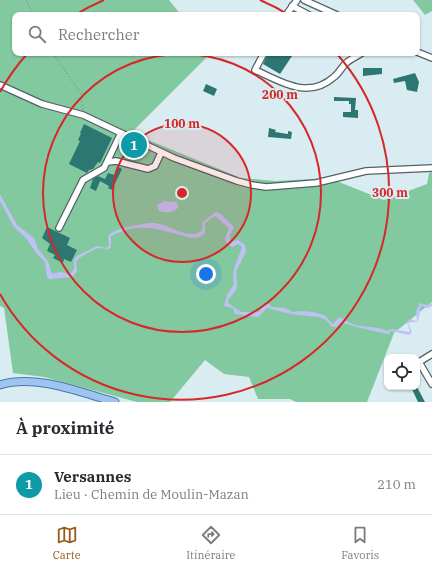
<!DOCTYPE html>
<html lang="fr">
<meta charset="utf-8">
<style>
body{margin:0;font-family:"IBM Plex Serif",serif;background:#f7f7f7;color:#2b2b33}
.controls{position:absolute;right:12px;bottom:12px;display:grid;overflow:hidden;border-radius:8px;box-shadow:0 1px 3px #0004}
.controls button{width:36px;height:36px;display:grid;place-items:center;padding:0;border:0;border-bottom:1px solid #e1e1e2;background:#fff;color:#2b2b33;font:20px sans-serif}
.you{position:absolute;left:206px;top:274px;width:14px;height:14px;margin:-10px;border:3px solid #fff;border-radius:50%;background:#1a73e8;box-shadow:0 0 0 6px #1a73e833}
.badge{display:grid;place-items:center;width:26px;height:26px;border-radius:50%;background:#965c19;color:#fff;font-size:13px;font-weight:700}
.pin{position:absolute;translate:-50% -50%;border:2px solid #fff;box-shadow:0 1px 4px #0006}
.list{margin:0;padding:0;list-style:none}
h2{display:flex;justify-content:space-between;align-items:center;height:52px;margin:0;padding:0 16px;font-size:17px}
h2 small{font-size:13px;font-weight:400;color:#7c7c81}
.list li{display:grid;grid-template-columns:26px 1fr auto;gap:12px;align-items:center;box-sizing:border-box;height:60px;padding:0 16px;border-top:1px solid #e1e1e2}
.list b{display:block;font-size:15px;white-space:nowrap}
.list p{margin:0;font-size:13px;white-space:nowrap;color:#7c7c81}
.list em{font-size:13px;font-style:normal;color:#7c7c81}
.icon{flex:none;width:22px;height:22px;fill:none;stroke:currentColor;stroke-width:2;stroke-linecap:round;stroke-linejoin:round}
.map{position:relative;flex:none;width:432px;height:402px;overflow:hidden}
.search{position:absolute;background:#fff;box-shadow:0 1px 3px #0004;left:12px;right:12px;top:12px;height:44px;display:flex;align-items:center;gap:10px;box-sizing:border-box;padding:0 14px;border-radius:8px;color:#7c7c81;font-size:15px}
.sheet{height:112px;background:#fff}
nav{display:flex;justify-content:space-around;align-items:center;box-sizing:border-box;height:56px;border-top:1px solid #e1e1e2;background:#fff;font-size:11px;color:#7c7c81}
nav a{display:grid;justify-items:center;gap:2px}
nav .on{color:#965c19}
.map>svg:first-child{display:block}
.green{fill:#83c9a0}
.water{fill:#bfc1f6}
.building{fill:#2c7772}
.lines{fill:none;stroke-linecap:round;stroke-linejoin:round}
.minor-casing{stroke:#516167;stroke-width:8}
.major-casing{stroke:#4776a7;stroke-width:9}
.path{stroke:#869397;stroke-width:1;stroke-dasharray:2 2;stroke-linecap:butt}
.minor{stroke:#fff;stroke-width:5.5}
.major{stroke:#9cc5f2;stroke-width:7}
.ring{fill:none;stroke:#d62828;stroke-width:2}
.centre{fill:#d62828;stroke:#d9ecf2;stroke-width:2}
.ring-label{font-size:12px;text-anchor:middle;font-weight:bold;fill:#d62828;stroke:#d9ecf2;stroke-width:4;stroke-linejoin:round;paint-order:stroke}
</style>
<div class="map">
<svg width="432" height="402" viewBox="0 0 432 402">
<rect width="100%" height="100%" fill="#d9ecf2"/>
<g class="green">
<path d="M0 0H169L181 15H15V53H211L131 133 241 178 276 181 329 178 384 200 427 184 429 173 432 172V302L394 333 367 402H296L290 399H258L249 377 224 374 205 360 170 402H137L44 377 13 373 4 308 0 306Z"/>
<path d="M413 0H432V11L425 15Z"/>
</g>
<g class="water">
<path d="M0 194 17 225 34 238 38 249 48 261 52 274 60 272 70 274 74 269V260L77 256 97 246 106 248 109 246C109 242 107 237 110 234 116 228 147 222 155 223 168 224 191 242 202 230L203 222 216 212 221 214 234 227 230 235V242L238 240 245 245 246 251 236 272 237 285 236 290 228 300V303L241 312H259L265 303 269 304 272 307 285 308 293 312 301 311 313 312 324 315 333 324 339 317C344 319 350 324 356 325 363 327 382 327 387 331L392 329 409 332 410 331 407 322 410 319 417 321 416 311 420 303 427 305 432 303V306L428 308 421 306 418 321 408 323 412 332 409 335 391 331 389 334C373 331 355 327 340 322L337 327H332L326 320 319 317 291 314 267 308 258 317 235 314 233 308 224 306 227 295 234 284C231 269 238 261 242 247L238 244 233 247 227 244 225 239 229 228 215 216 205 223V233L200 237 192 238C161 231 142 220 111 236V247L109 249 97 248 79 258 76 262 77 271 73 277 49 279 47 277 45 262 36 253 26 238 14 227 0 201Z"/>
<path d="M164 201 177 202 178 208C172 213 167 213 159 211L157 205Z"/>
</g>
<g class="building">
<path d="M268 53H294L280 74 263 64Z"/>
<path d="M363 68H382V74L363 76Z"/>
<path d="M415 73 419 82 417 92 407 90 405 81 394 83 393 79Z"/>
<path d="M206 84 217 89 214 96 203 91Z"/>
<path d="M334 97 356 98 355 110H358V118L343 117V112H351V104H349V101H334Z"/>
<path d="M84 124 112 138 100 163 98 162 93 169 89 170 87 173 69 164 80 141 78 140 81 133H80Z"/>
<path d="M269 128 276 130 275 132 288 134V131L292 132 291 139 268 137Z"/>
<path d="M118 167 122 169 112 190 108 188 109 186 100 181 96 191 90 188 93 179 98 176 105 179 108 173 114 175Z"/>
<path d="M47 227 70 238 67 245 77 250 71 262 64 259 63 263 53 258 55 255 47 251 50 244 42 238Z"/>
<path d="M411 387H417L425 402H418Z"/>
</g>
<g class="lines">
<defs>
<g id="minor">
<path d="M304 0 337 15"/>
<path d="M292 6 309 15"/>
<path d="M286 15 297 0"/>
<path d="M417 52 432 58"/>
<path d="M264 53 255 70C282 82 308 100 334 77 339 73 342 67 346 63 351 59 357 56 362 53"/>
<path d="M0 85 42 104 83 115 174 158 237 181 252 185 266 187 316 183 366 171 432 168"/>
<path d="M108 162 116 161 148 169 155 166 161 153"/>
<path d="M59 228 83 180 104 168 121 133"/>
<path d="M432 354 419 362 432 384"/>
</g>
<path id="major" d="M0 385C36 374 79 392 115 402"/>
</defs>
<use href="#minor" class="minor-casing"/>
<use href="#major" class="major-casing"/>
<g class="path">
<path d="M26 0 33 15"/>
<path d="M53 53 81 94 83 110"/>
</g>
<use href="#minor" class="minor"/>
<use href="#major" class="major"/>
</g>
<circle cx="182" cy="193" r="69" fill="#d62828" fill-opacity=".12"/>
<g class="ring">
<circle cx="182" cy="193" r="69"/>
<circle cx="182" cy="193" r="139"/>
<path d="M0 92A208 208 0 0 1 27 54M75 15A208 208 0 0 1 104 0M260 0A208 208 0 0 1 289 15M337 54A208 208 0 1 1 0 294"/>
</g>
<circle cx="182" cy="193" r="6" class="centre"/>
<g class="ring-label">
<text x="280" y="99">200 m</text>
<text x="182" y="128">100 m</text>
<text x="390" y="197">300 m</text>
</g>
</svg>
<div class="controls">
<button><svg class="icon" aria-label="locate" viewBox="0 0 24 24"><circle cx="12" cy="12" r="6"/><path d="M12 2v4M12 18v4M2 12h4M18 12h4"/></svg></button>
</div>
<div class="you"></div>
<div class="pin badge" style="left:134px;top:145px;background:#0f9aa8">1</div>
<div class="search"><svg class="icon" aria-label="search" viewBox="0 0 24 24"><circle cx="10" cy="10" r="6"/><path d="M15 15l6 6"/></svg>Rechercher</div>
</div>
<section class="sheet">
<h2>À proximité<small></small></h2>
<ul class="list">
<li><span class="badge" style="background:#0f9aa8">1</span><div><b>Versannes</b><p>Lieu · Chemin de Moulin-Mazan</p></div><em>210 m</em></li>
</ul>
</section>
<nav>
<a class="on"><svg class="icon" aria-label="map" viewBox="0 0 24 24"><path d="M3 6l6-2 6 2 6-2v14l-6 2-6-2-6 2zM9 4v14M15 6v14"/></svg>Carte</a>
<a><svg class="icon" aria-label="directions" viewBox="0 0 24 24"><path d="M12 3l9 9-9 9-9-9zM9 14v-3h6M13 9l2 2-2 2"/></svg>Itinéraire</a>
<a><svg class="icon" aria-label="saved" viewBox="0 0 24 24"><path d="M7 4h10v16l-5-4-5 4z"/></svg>Favoris</a>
</nav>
